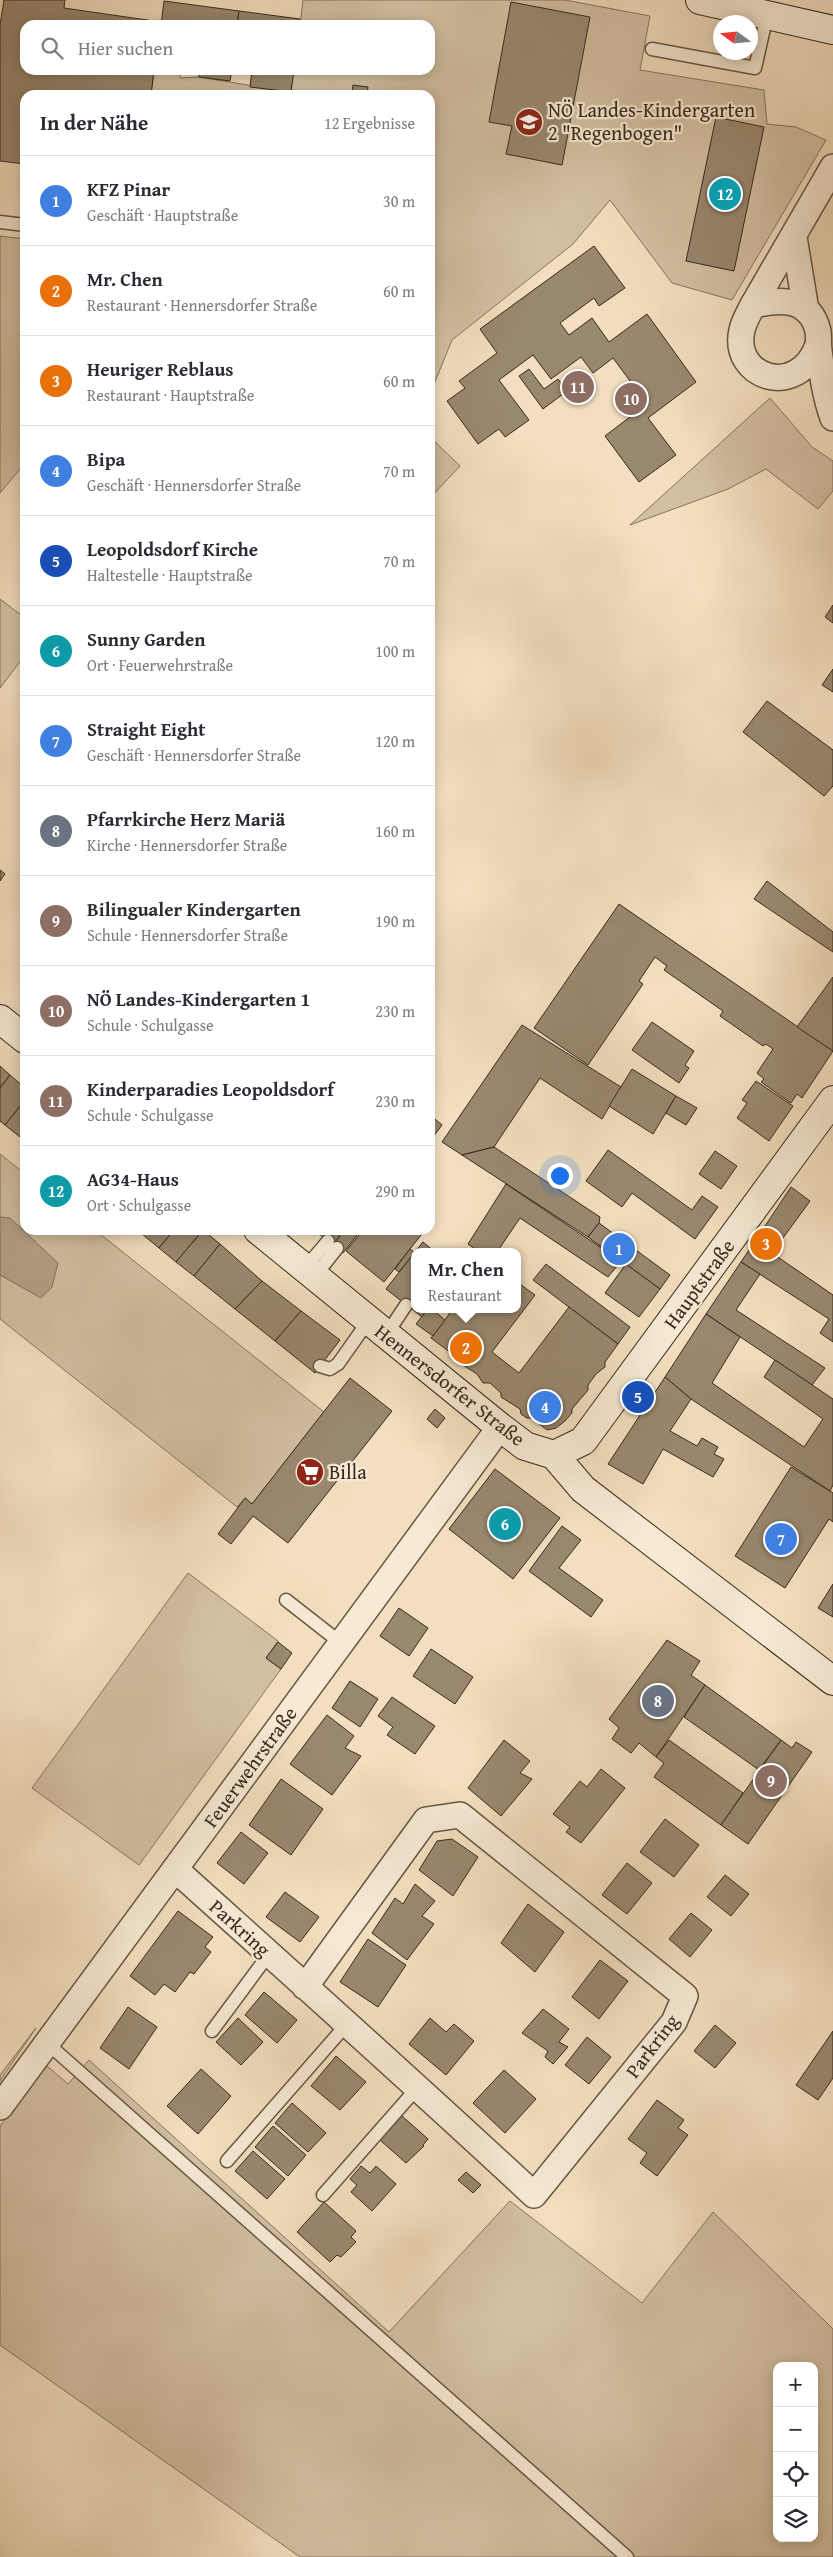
<!DOCTYPE html>
<html lang="de">
<meta charset="utf-8">
<style>
body{margin:0;font-family:"Gentium Book Plus",serif;background:#f2f2f3;color:#2b2b33}
.controls{position:absolute;right:15px;bottom:15px;display:grid;overflow:hidden;border-radius:10px;box-shadow:0 2px 12px #0003}
.controls button{width:45px;height:45px;display:grid;place-items:center;padding:0;border:0;border-bottom:1px solid #e1e1e2;background:#fff;color:#2b2b33;font:25px sans-serif}
.compass{position:absolute;left:713px;top:15px;width:45px;height:45px;border-radius:50%;background:#fff;box-shadow:0 2px 12px #0003;rotate:285deg}
.you{position:absolute;left:559px;top:1175px;width:18px;height:18px;margin:-12px;border:4px solid #fff;border-radius:50%;background:#1a73e8;box-shadow:0 0 0 8px #1a73e833}
.badge{display:grid;place-items:center;width:32px;height:32px;border-radius:50%;background:#8f2418;color:#fff;font-size:16px;font-weight:700}
.pin{position:absolute;translate:-50% -50%;border:2px solid #fff;box-shadow:0 1px 5px #0006}
.popup{position:absolute;left:411px;top:1248px;width:110px;height:65px;box-sizing:border-box;display:grid;place-content:center;border-radius:10px;background:#fff;filter:drop-shadow(0 1px 4px #0005);font-size:16px;white-space:nowrap;color:#7c7c81}
.popup b{font-size:19px;color:#2b2b33}
.popup::after{content:'';position:absolute;left:50%;top:100%;margin-left:-10px;border:10px solid transparent;border-top-color:#fff}
.list{margin:0;padding:0;list-style:none}
h2{display:flex;justify-content:space-between;align-items:center;height:65px;margin:0;padding:0 20px;font-size:21px}
h2 small{font-size:16px;font-weight:400;color:#7c7c81}
.list li{display:grid;grid-template-columns:32px 1fr auto;gap:15px;align-items:center;box-sizing:border-box;height:90px;padding:0 20px;border-top:1px solid #e1e1e2}
.list b{display:block;font-size:19px;white-space:nowrap}
.list p{margin:0;font-size:16px;white-space:nowrap;color:#7c7c81}
.list em{font-size:16px;font-style:normal;color:#7c7c81}
.icon{flex:none;width:28px;height:28px;fill:none;stroke:currentColor;stroke-width:2;stroke-linecap:round;stroke-linejoin:round}
.map{position:relative;flex:none;width:833px;height:2557px;overflow:hidden}
.search{position:absolute;background:#fff;box-shadow:0 2px 12px #0003;left:20px;top:20px;width:415px;height:55px;display:flex;align-items:center;gap:12px;box-sizing:border-box;padding:0 18px;border-radius:15px;color:#7c7c81;font-size:19px}
.panel{position:absolute;background:#fff;box-shadow:0 2px 12px #0003;left:20px;top:90px;width:415px;height:1145px;border-radius:15px}
.map>svg:first-child{display:block}
.green{fill:#d3c0a3;stroke:#85755f;fill-rule:evenodd}
.water{fill:#b3a187;stroke:#81715c}
.building{fill:#998870;stroke:#372a1b}
.lines{fill:none;stroke-linecap:round;stroke-linejoin:round}
.lane-casing{stroke:#665744;stroke-width:15}
.street-casing{stroke:#665744;stroke-width:28}
.secondary-casing{stroke:#372a1b;stroke-width:30}
.lane{stroke:#f7ead5;stroke-width:12}
.street{stroke:#f7ead5;stroke-width:25}
.secondary{stroke:#f7ead5;stroke-width:28}
.labels{text-anchor:middle;stroke-width:4.5;stroke-linejoin:round;paint-order:stroke}
.poi-label{font-size:20px;fill:#372a1b;stroke:#f7ead5;text-anchor:start}
.street-label{font-size:20px;fill:#372a1b;stroke:#f7ead5}
</style>
<div class="map">
<svg width="833" height="2557" viewBox="0 0 833 2557">
<rect width="100%" height="100%" fill="#f3dfbf"/>
<filter id="stains"><feTurbulence type="fractalNoise" baseFrequency=".004" numOctaves="4"/><feColorMatrix values="0 0 0 0 .2 0 0 0 0 .09 0 0 0 0 .02 0 0 0 .5 -.17"/></filter>
<radialGradient id="worn" r=".72"><stop offset=".6" stop-color="#630" stop-opacity="0"/><stop offset="1" stop-color="#630" stop-opacity=".3"/></radialGradient>
<g class="green">
<path d="M303 0H565L650 16 640 70 764 90 767 124 796 127 826 140 732 300 672 283 610 200 573 244 452 340 430 394 432 439 460 466 430 498V95H151L154 70H181L180 78 199 77 290 92 294 70H430V25H300Z"/>
<path d="M0 236 25 239V463L0 493Z"/>
<path d="M770 398 812 447 833 461V491L818 509 766 469 728 489 630 525Z"/>
<path d="M0 599 25 618V655L0 688Z"/>
<path d="M0 1154 25 1174V1230H95L324 1412 252 1504 245 1498 237 1507 0 1319Z"/>
<path d="M188 1573 278 1641 266 1658 281 1669 139 1865 32 1788Z"/>
<path d="M36 2028 0 2081V2075Z"/>
<path d="M89 2060 389 2332 510 2201 642 2303 713 2212 833 2329V2557H300L0 2345V2126L46 2065 68 2084ZM777 2366H814V2538H777Z"/>
</g>
<path class="water" d="M0 1217 10 1218 58 1263 52 1287 41 1298 0 1275Z"/>
<g class="building">
<path d="M4 0H65L64 8 161 22V25H25V70H154L151 95H25V164L0 161V25Z"/>
<path d="M164 1 239 11 237 25H161Z"/>
<path d="M511 2 590 17 562 165 506 154 512 126 489 122Z"/>
<path d="M239 11 300 19V25H237Z"/>
<path d="M199 70H232L230 81 199 77Z"/>
<path d="M252 70H294L291 92 250 87Z"/>
<path d="M353 85 368 87 367 95H352Z"/>
<path d="M716 117 764 127 734 271 686 261Z"/>
<path d="M594 246 625 288 599 306 594 298 560 323 569 335 592 318 609 342 647 314 696 382 648 418 676 455 639 482 605 436 647 404 613 358 593 373 581 357 551 379 533 355 499 380 529 420 505 437 499 429 478 444 447 401 465 388 459 381 497 353 480 329Z"/>
<path d="M529 369 544 389 558 379 567 391 543 409 519 376Z"/>
<path d="M833 605V623L825 617Z"/>
<path d="M833 669V692L822 685Z"/>
<path d="M767 701 833 750V786L824 796 743 732Z"/>
<path d="M0 870 5 874 0 881Z"/>
<path d="M767 881 833 932V952L754 899Z"/>
<path d="M619 904 833 1051 802 1098 797 1094 791 1103 761 1082 764 1079 757 1073 773 1049 766 1044 763 1046 720 1016 723 1011 664 970 667 966 655 957 639 981 643 984 588 1065 534 1028Z"/>
<path d="M833 977V1051L797 1027Z"/>
<path d="M652 1022 694 1051 685 1065 689 1068 679 1083 632 1050Z"/>
<path d="M522 1025 621 1087 602 1119 540 1078 494 1147 462 1155 442 1142Z"/>
<path d="M0 1066 10 1075 0 1088Z"/>
<path d="M632 1069 676 1096 653 1134 609 1106Z"/>
<path d="M10 1075 25 1088V1100L5 1125 0 1121V1088Z"/>
<path d="M756 1081 793 1106 769 1141 737 1118 747 1103 742 1100Z"/>
<path d="M676 1096 697 1108 686 1125 666 1113Z"/>
<path d="M25 1100V1141L5 1125Z"/>
<path d="M430 1115 442 1125 430 1141Z"/>
<path d="M494 1147 600 1217 599 1223 588 1237 462 1155Z"/>
<path d="M608 1150 692 1210 702 1196 718 1207 695 1239 632 1193 622 1207 586 1181Z"/>
<path d="M715 1151 737 1166 721 1189 699 1174Z"/>
<path d="M506 1184 621 1261 608 1277 520 1218 497 1252H479L468 1244Z"/>
<path d="M791 1187 810 1201 772 1253 833 1295V1342L820 1333 829 1319 741 1262Z"/>
<path d="M599 1223 670 1275 660 1289 588 1237Z"/>
<path d="M145 1230H174L159 1248 142 1234Z"/>
<path d="M174 1230H203L176 1262 159 1248Z"/>
<path d="M203 1230 220 1244 194 1276 176 1262Z"/>
<path d="M314 1230H344L333 1245Z"/>
<path d="M344 1230H361L343 1253 333 1245Z"/>
<path d="M363 1230H425L384 1282 346 1251Z"/>
<path d="M423 1242 435 1252H415Z"/>
<path d="M220 1244 262 1281 235 1309 194 1276Z"/>
<path d="M410 1249 415 1253 399 1272 395 1269Z"/>
<path d="M415 1252V1309H428L422 1317 386 1289Z"/>
<path d="M741 1262 760 1274 736 1310 825 1368 812 1385 706 1314Z"/>
<path d="M546 1264 630 1327 618 1344 533 1280Z"/>
<path d="M626 1264 660 1289 639 1317 605 1293Z"/>
<path d="M262 1281 301 1311 275 1341 235 1309Z"/>
<path d="M517 1282 535 1295 492 1352 519 1373 569 1307 618 1344 605 1362V1367L596 1374 588 1385V1390L572 1409V1413L565 1421 556 1428 547 1430 532 1418H527L521 1414 520 1409 501 1397V1393L490 1383H483L477 1374 452 1358 451 1353 431 1338 453 1309H517Z"/>
<path d="M428 1309H432L445 1320 433 1336 416 1324Z"/>
<path d="M301 1311 340 1340 315 1373 275 1341Z"/>
<path d="M706 1314 740 1337 712 1383 804 1447 823 1419 764 1377 775 1360 833 1399V1485L830 1491 691 1399 665 1377Z"/>
<path d="M665 1377 691 1399 670 1431 697 1446 702 1438 718 1447 714 1454 724 1459 713 1477 663 1449 643 1484 608 1464Z"/>
<path d="M350 1378 392 1411 288 1543 253 1516 231 1544 218 1534 245 1498 252 1504Z"/>
<path d="M435 1409 445 1418 437 1428 427 1419Z"/>
<path d="M791 1467 833 1493V1522L829 1519 785 1588 735 1556Z"/>
<path d="M495 1469 560 1518 513 1579 449 1529Z"/>
<path d="M562 1526 581 1540 559 1568 603 1600 591 1617 529 1571Z"/>
<path d="M833 1584V1617L818 1608Z"/>
<path d="M399 1608 428 1628 409 1656 380 1636Z"/>
<path d="M667 1640 700 1661 691 1675 705 1685 656 1757 639 1743 631 1753 612 1739 619 1728 609 1719Z"/>
<path d="M278 1642 292 1653 281 1669 266 1658Z"/>
<path d="M431 1649 473 1677 455 1704 413 1676Z"/>
<path d="M350 1681 378 1699 360 1727 332 1708Z"/>
<path d="M705 1685 781 1740 759 1770 684 1717Z"/>
<path d="M392 1697 435 1726 415 1754 387 1735 393 1727 378 1716Z"/>
<path d="M327 1715 354 1736 345 1748 361 1756 332 1795 290 1764Z"/>
<path d="M504 1740 530 1761 520 1773 532 1779 501 1816 468 1788Z"/>
<path d="M669 1740 743 1793 721 1825 654 1777 664 1763 656 1757Z"/>
<path d="M781 1740 792 1748 796 1742 812 1752 748 1844 721 1825Z"/>
<path d="M601 1769 625 1788 581 1843 566 1832 570 1827 553 1814 580 1781 587 1787Z"/>
<path d="M281 1779 323 1809 291 1855 249 1825Z"/>
<path d="M665 1819 699 1845 674 1877 640 1852Z"/>
<path d="M241 1832 268 1853 244 1884 217 1863Z"/>
<path d="M452 1839 478 1857 453 1896 419 1870 437 1841Z"/>
<path d="M627 1863 652 1883 627 1914 602 1895Z"/>
<path d="M725 1875 749 1894 731 1916 707 1897Z"/>
<path d="M415 1884 435 1901 422 1916 434 1924 407 1960 372 1933 395 1898 403 1904Z"/>
<path d="M285 1892 319 1917 300 1942 266 1917Z"/>
<path d="M528 1904 564 1932 535 1972 501 1943Z"/>
<path d="M178 1911 213 1937 205 1947 211 1952 194 1974 190 1972 175 1992 164 1984 155 1995 130 1976Z"/>
<path d="M691 1913 712 1930 690 1957 669 1939Z"/>
<path d="M368 1939 406 1965 378 2007 340 1982Z"/>
<path d="M600 1960 628 1981 599 2019 572 1997Z"/>
<path d="M264 1992 297 2020 277 2043 245 2015Z"/>
<path d="M128 2007 157 2027 129 2069 100 2048Z"/>
<path d="M543 2009 569 2029 559 2042 568 2047 553 2064 545 2057 548 2051 522 2033Z"/>
<path d="M238 2018 263 2042 241 2065 216 2042Z"/>
<path d="M430 2018 446 2032 454 2024 474 2041 446 2075 409 2044Z"/>
<path d="M715 2025 736 2043 715 2068 694 2051Z"/>
<path d="M833 2031V2078L818 2100 796 2085Z"/>
<path d="M587 2037 611 2057 589 2084 565 2065Z"/>
<path d="M336 2056 366 2082 340 2110 311 2086Z"/>
<path d="M201 2069 231 2096 198 2134 167 2106Z"/>
<path d="M504 2070 536 2099 505 2133 473 2103Z"/>
<path d="M657 2100 684 2120 678 2128 688 2135 657 2176 640 2163 647 2153 628 2139Z"/>
<path d="M292 2103 326 2133 308 2152 275 2123Z"/>
<path d="M402 2116 428 2139 423 2145 424 2146 406 2163 380 2140Z"/>
<path d="M273 2126 306 2155 288 2176 255 2147Z"/>
<path d="M253 2151 285 2179 267 2199 235 2171Z"/>
<path d="M361 2166 370 2173 376 2166 396 2184 372 2211 351 2192 357 2185 350 2179Z"/>
<path d="M466 2172 481 2185 473 2193 458 2180Z"/>
<path d="M324 2202 356 2231 351 2237 356 2242 341 2257 337 2255 330 2262 297 2232Z"/>
</g>
<g class="lines">
<defs>
<g id="lane">
<path d="M652 49 755 68 767 15"/>
<path d="M0 222 25 225"/>
<path d="M305 1268 328 1241"/>
<path d="M315 1276 337 1248"/>
<path d="M386 1335 406 1305"/>
<path d="M320 1366 330 1369 338 1364 369 1320"/>
<path d="M286 1600 341 1643"/>
<path d="M212 2031 269 1954"/>
<path d="M47 2043 627 2557"/>
<path d="M227 2161 347 2024"/>
<path d="M323 2195 418 2087"/>
</g>
<g id="street">
<path d="M794 237 806 310"/>
<path d="M753 305C780 299 810 297 818 331 819 337 818 344 819 350 822 373 825 396 833 418"/>
<path d="M818 345C798 400 731 378 742 330 744 321 749 313 753 305L833 167"/>
<path d="M175 1869C295 1977 416 2085 534 2195L674 2022 685 1996 460 1815 426 1820 305 1987"/>
<path d="M0 2107 500 1427"/>
</g>
<g id="secondary">
<path d="M700 0 833 30"/>
<path d="M0 1019 25 1039"/>
<path d="M258 1230 500 1427 525 1446 554 1455 583 1489 833 1681"/>
<path d="M554 1455 583 1441 833 1100"/>
</g>
</defs>
<use href="#lane" class="lane-casing"/>
<use href="#street" class="street-casing"/>
<use href="#secondary" class="secondary-casing"/>
<use href="#lane" class="lane"/>
<use href="#street" class="street"/>
<use href="#secondary" class="secondary"/>
</g>
<defs>
<symbol id="school-disc" viewBox="-11 -11 22 22"><circle r="9.5" fill="#8f2418" stroke="#f7ead5"/><path d="M0-5L7-2L0 1L-7-2ZM-4 1L0 2.5L4 1V4Q0 6-4 4Z" fill="#fff"/></symbol>
<symbol id="supermarket-disc" viewBox="-11 -11 22 22"><circle r="9.5" fill="#8f2418" stroke="#f7ead5"/><path d="M-6-5.5h2.5l.6 2H6L4.5 2H-2.5L-4.4-4H-6ZM-1.5 3.2a1.3 1.3 0 1 0 .1 0ZM3 3.2a1.3 1.3 0 1 0 .1 0Z" fill="#fff"/></symbol>
</defs>
<g fill-rule="evenodd">
<use href="#school-disc" x="513" y="106" width="32" height="32"/>
<use href="#supermarket-disc" x="294" y="1456" width="32" height="32"/>
</g>
<g class="labels">
<g class="poi-label">
<text x="548" y="117">NÖ Landes-Kindergarten<tspan x="548" dy="23">2 "Regenbogen"</tspan></text>
<text x="329" y="1479">Billa</text>
</g>
<g class="street-label">
<text transform="translate(699 1284) rotate(-54)" y="7">Hauptstraße</text>
<text transform="translate(450 1385) rotate(38)" y="7">Hennersdorfer Straße</text>
<text transform="translate(250 1767) rotate(-54)" y="7">Feuerwehrstraße</text>
<text transform="translate(240 1928) rotate(42)" y="7">Parkring</text>
<text transform="translate(652 2046) rotate(-53)" y="7">Parkring</text>
</g>
</g>
<rect width="100%" height="100%" filter="url(#stains)"/>
<rect width="100%" height="100%" fill="url(#worn)"/>
</svg>
<div class="controls">
<button>+</button>
<button>−</button>
<button><svg class="icon" aria-label="locate" viewBox="0 0 24 24"><circle cx="12" cy="12" r="6"/><path d="M12 2v4M12 18v4M2 12h4M18 12h4"/></svg></button>
<button><svg class="icon" aria-label="layers" viewBox="0 0 24 24"><path d="M12 4l9 5-9 5-9-5zM3 14l9 5 9-5"/></svg></button>
</div>
<svg class="compass" viewBox="-18 -18 36 36"><path d="M0-13l5 13h-10z" fill="#e53935"/><path d="M0 13l5-13h-10z" fill="#7c7c81"/></svg>
<div class="you"></div>
<div class="pin badge" style="left:619px;top:1249px;background:#3f7fe0">1</div>
<div class="pin badge" style="left:466px;top:1348px;background:#e8710a">2</div>
<div class="popup"><b>Mr. Chen</b>Restaurant</div>
<div class="pin badge" style="left:766px;top:1244px;background:#e8710a">3</div>
<div class="pin badge" style="left:545px;top:1407px;background:#3f7fe0">4</div>
<div class="pin badge" style="left:638px;top:1397px;background:#1a4fb4">5</div>
<div class="pin badge" style="left:505px;top:1524px;background:#0f9aa8">6</div>
<div class="pin badge" style="left:781px;top:1539px;background:#3f7fe0">7</div>
<div class="pin badge" style="left:658px;top:1701px;background:#6b7280">8</div>
<div class="pin badge" style="left:771px;top:1781px;background:#8d6e63">9</div>
<div class="pin badge" style="left:631px;top:399px;background:#8d6e63">10</div>
<div class="pin badge" style="left:578px;top:387px;background:#8d6e63">11</div>
<div class="pin badge" style="left:725px;top:194px;background:#0f9aa8">12</div>
<div class="search"><svg class="icon" aria-label="search" viewBox="0 0 24 24"><circle cx="10" cy="10" r="6"/><path d="M15 15l6 6"/></svg>Hier suchen</div>
<section class="panel">
<h2>In der Nähe<small>12 Ergebnisse</small></h2>
<ul class="list">
<li><span class="badge" style="background:#3f7fe0">1</span><div><b>KFZ Pinar</b><p>Geschäft · Hauptstraße</p></div><em>30 m</em></li>
<li><span class="badge" style="background:#e8710a">2</span><div><b>Mr. Chen</b><p>Restaurant · Hennersdorfer Straße</p></div><em>60 m</em></li>
<li><span class="badge" style="background:#e8710a">3</span><div><b>Heuriger Reblaus</b><p>Restaurant · Hauptstraße</p></div><em>60 m</em></li>
<li><span class="badge" style="background:#3f7fe0">4</span><div><b>Bipa</b><p>Geschäft · Hennersdorfer Straße</p></div><em>70 m</em></li>
<li><span class="badge" style="background:#1a4fb4">5</span><div><b>Leopoldsdorf Kirche</b><p>Haltestelle · Hauptstraße</p></div><em>70 m</em></li>
<li><span class="badge" style="background:#0f9aa8">6</span><div><b>Sunny Garden</b><p>Ort · Feuerwehrstraße</p></div><em>100 m</em></li>
<li><span class="badge" style="background:#3f7fe0">7</span><div><b>Straight Eight</b><p>Geschäft · Hennersdorfer Straße</p></div><em>120 m</em></li>
<li><span class="badge" style="background:#6b7280">8</span><div><b>Pfarrkirche Herz Mariä</b><p>Kirche · Hennersdorfer Straße</p></div><em>160 m</em></li>
<li><span class="badge" style="background:#8d6e63">9</span><div><b>Bilingualer Kindergarten</b><p>Schule · Hennersdorfer Straße</p></div><em>190 m</em></li>
<li><span class="badge" style="background:#8d6e63">10</span><div><b>NÖ Landes-Kindergarten 1</b><p>Schule · Schulgasse</p></div><em>230 m</em></li>
<li><span class="badge" style="background:#8d6e63">11</span><div><b>Kinderparadies Leopoldsdorf</b><p>Schule · Schulgasse</p></div><em>230 m</em></li>
<li><span class="badge" style="background:#0f9aa8">12</span><div><b>AG34-Haus</b><p>Ort · Schulgasse</p></div><em>290 m</em></li>
</ul>
</section>
</div>
